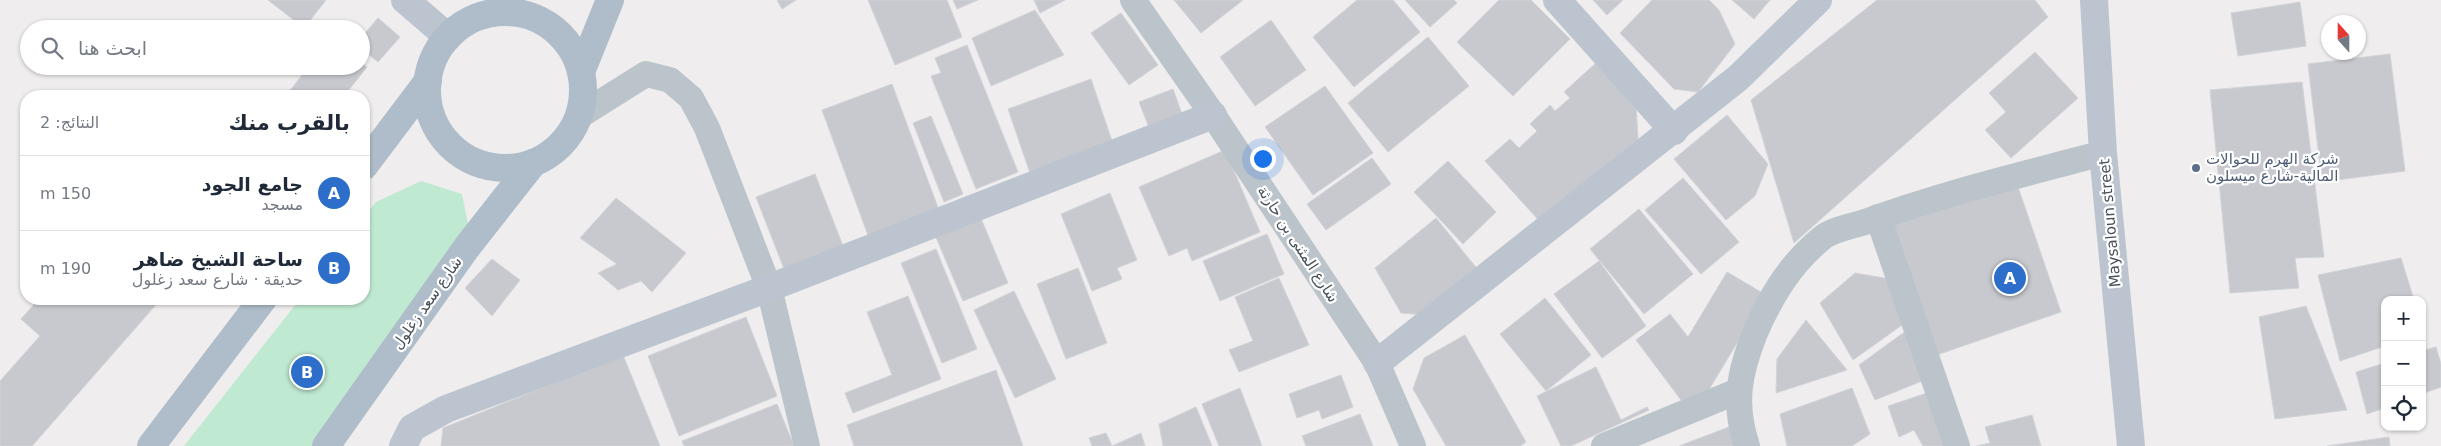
<!DOCTYPE html>
<html lang="ar">
<meta charset="utf-8">
<style>
body{margin:0;font-family:"DejaVu Sans","Noto Naskh Arabic",sans-serif;background:#f2f2f3;color:#1f2937;direction:rtl}
.controls{position:absolute;right:15px;bottom:15px;display:grid;overflow:hidden;border-radius:10px;box-shadow:0 1px 4px #0004}
.controls button{width:45px;height:45px;display:grid;place-items:center;padding:0;border:0;border-bottom:1px solid #e0e1e3;background:#fff;color:#1f2937;font:25px sans-serif}
.compass{position:absolute;left:2321px;top:15px;width:45px;height:45px;border-radius:50%;background:#fff;box-shadow:0 1px 4px #0004;rotate:339deg}
.you{position:absolute;left:1262px;top:158px;width:18px;height:18px;margin:-12px;border:4px solid #fff;border-radius:50%;background:#1a73e8;box-shadow:0 0 0 8px #1a73e833}
.badge{display:grid;place-items:center;width:32px;height:32px;border-radius:50%;background:#2c6eca;color:#fff;font-size:16px;font-weight:700}
.pin{position:absolute;translate:-50% -50%;border:2px solid #fff;box-shadow:0 1px 5px #0006}
.list{margin:0;padding:0;list-style:none}
h2{display:flex;justify-content:space-between;align-items:center;height:65px;margin:0;padding:0 20px;font-size:21px}
h2 small{font-size:16px;font-weight:400;color:#747a83}
.list li{display:grid;grid-template-columns:32px 1fr auto;gap:15px;align-items:center;box-sizing:border-box;height:75px;padding:0 20px;border-top:1px solid #e0e1e3}
.list b{display:block;font-size:19px;white-space:nowrap}
.list p{margin:0;font-size:16px;white-space:nowrap;color:#747a83}
.list em{font-size:16px;font-style:normal;color:#747a83}
.icon{flex:none;width:28px;height:28px;fill:none;stroke:currentColor;stroke-width:2;stroke-linecap:round;stroke-linejoin:round}
.map{position:relative;flex:none;width:2441px;height:446px;overflow:hidden;direction:ltr}
.search{position:absolute;background:#fff;box-shadow:0 1px 4px #0004;left:20px;top:20px;width:350px;height:55px;display:flex;align-items:center;gap:12px;box-sizing:border-box;padding:0 18px;border-radius:28px;color:#747a83;font-size:19px}
.panel{position:absolute;background:#fff;box-shadow:0 1px 4px #0004;left:20px;top:90px;width:350px;height:215px;border-radius:20px;direction:rtl}
.map>svg:first-child{display:block}
.green{fill:#bfe9d0}
.building{fill:#c7c9cf;stroke:#d1d3d8}
.lines{fill:none;stroke-linecap:round;stroke-linejoin:round}
.street{stroke:#bcc4cb;stroke-width:26}
.secondary{stroke:#bcc5cf;stroke-width:28}
.primary{stroke:#afbcc9;stroke-width:28}
.service-dot{fill:#5c6f8a;stroke:#fff;stroke-width:2}
.labels{text-anchor:middle;stroke-width:4.5;stroke-linejoin:round;paint-order:stroke}
.service-label{font-size:15px;fill:#4e5e75;stroke:#fff;text-anchor:start}
.street-label{font-size:15px;fill:#475058;stroke:#fff}
</style>
<div class="map">
<svg width="2441" height="446" viewBox="0 0 2441 446">
<rect width="100%" height="100%" fill="#efeded"/>
<path class="green" d="M421 181 462 194 473 249 312 446H184L300 299H364V217L376 202Z"/>
<g class="building">
<path d="M268 0H326L304 28Z"/>
<path d="M777 0H796L782 9Z"/>
<path d="M868 0H947L962 37 895 65Z"/>
<path d="M953 0H978L957 9Z"/>
<path d="M1034 0H1065L1040 13Z"/>
<path d="M1174 0H1243L1201 33Z"/>
<path d="M1357 0H1393L1420 32 1354 87 1313 37Z"/>
<path d="M1405 0H1454L1457 3 1430 27Z"/>
<path d="M1499 0H1531L1570 39 1513 96 1457 42Z"/>
<path d="M1593 0H1623L1607 15Z"/>
<path d="M1652 0H1709L1719 10 1735 44 1698 92 1674 89 1620 33Z"/>
<path d="M1732 0H1770L1754 19Z"/>
<path d="M1877 0H2035L2048 17 1794 243 1751 100Z"/>
<path d="M2300 2 2306 46 2238 56 2231 13Z"/>
<path d="M1035 10 1064 55 991 86 972 38Z"/>
<path d="M1121 13 1158 65 1129 85 1091 33Z"/>
<path d="M378 18 400 37 378 62 361 48V38Z"/>
<path d="M1271 20 1306 70 1255 106 1220 57Z"/>
<path d="M1428 37 1469 86 1388 152 1348 103Z"/>
<path d="M967 45 1018 172 976 189 931 76 941 73 935 58Z"/>
<path d="M2035 52 2078 98 2011 158 1985 130 2006 112 1989 93Z"/>
<path d="M2390 54 2405 171 2322 182 2308 64Z"/>
<path d="M1597 62 1636 105 1638 139 1542 224 1485 161 1510 139 1519 148 1537 131 1530 124 1550 105 1555 111 1570 98 1564 92Z"/>
<path d="M361 63 367 67 344 96H286L309 66H361Z"/>
<path d="M1091 79 1113 144 1030 173 1008 109Z"/>
<path d="M2302 82 2324 257 2295 258 2299 288 2230 293 2210 90Z"/>
<path d="M892 84 940 213 869 238 822 110Z"/>
<path d="M1325 86 1373 153 1313 195 1265 127Z"/>
<path d="M1173 89 1183 117 1150 130 1139 102Z"/>
<path d="M1727 115 1768 164 1755 196 1726 220 1674 159Z"/>
<path d="M931 116 963 194 944 202 913 123Z"/>
<path d="M1225 150 1260 232 1192 261 1187 248 1169 256 1139 187Z"/>
<path d="M1372 158 1391 184 1326 230 1307 204Z"/>
<path d="M1448 161 1496 212 1463 244 1414 192Z"/>
<path d="M815 174 843 246 784 269 756 197Z"/>
<path d="M1683 178 1739 242 1701 274 1645 210Z"/>
<path d="M2016 181 2061 312 1931 357 1886 226Z"/>
<path d="M1110 193 1137 260 1117 268 1122 279 1092 291 1061 214Z"/>
<path d="M616 198 686 253 652 292 641 281 618 290 598 273 617 264 580 238Z"/>
<path d="M1639 209 1693 274 1644 314 1590 249Z"/>
<path d="M980 216 1008 283 963 301 935 235Z"/>
<path d="M1436 218 1479 271 1426 315 1401 313 1375 268Z"/>
<path d="M1267 234 1284 274 1220 301 1203 261Z"/>
<path d="M936 249 977 349 942 363 901 263Z"/>
<path d="M2401 258 2414 300H2385V346L2340 361 2318 275Z"/>
<path d="M492 259 520 280 492 316 465 288Z"/>
<path d="M1599 261 1646 326 1602 358 1554 294Z"/>
<path d="M1078 268 1107 343 1066 359 1037 284Z"/>
<path d="M1727 272 1766 295 1693 416 1636 340 1670 314 1688 337Z"/>
<path d="M1855 273 1890 279 1909 320 1853 360 1820 303Z"/>
<path d="M1279 278 1309 345 1239 372 1229 350 1253 341 1235 297Z"/>
<path d="M1014 291 1056 379 1015 398 974 310Z"/>
<path d="M908 296 941 379 853 413 845 393 892 375 867 312Z"/>
<path d="M1545 298 1591 355 1546 391 1500 334Z"/>
<path d="M39 299H161L32 446H0V381L40 336 21 319Z"/>
<path d="M2306 306 2347 410 2275 419 2259 317Z"/>
<path d="M746 317 777 396 679 436 648 356Z"/>
<path d="M1806 320 1847 370 1776 393 1777 359Z"/>
<path d="M1910 328 1932 377 1875 400 1859 365Z"/>
<path d="M1465 335 1526 442 1520 446H1446L1413 389 1424 358Z"/>
<path d="M2436 347 2441 364V387L2422 394V351Z"/>
<path d="M623 355 660 446H441L443 428Z"/>
<path d="M2385 363V408L2367 414 2356 372Z"/>
<path d="M1596 367 1621 420 1647 407 1649 410 1571 446H1561L1537 396Z"/>
<path d="M996 370 1023 446H854L847 425Z"/>
<path d="M1341 375 1353 407 1322 419 1319 410 1297 418 1289 394Z"/>
<path d="M1240 388 1262 446H1219L1202 404Z"/>
<path d="M1852 388 1870 434 1852 446H1787L1780 414Z"/>
<path d="M1936 390 1956 446H1923L1914 430 1899 437 1888 406Z"/>
<path d="M777 404 794 446H684L682 441Z"/>
<path d="M1196 407 1212 446H1163L1159 424Z"/>
<path d="M1360 414 1373 446H1306L1302 436Z"/>
<path d="M2032 415 2041 446H1976L1990 443 1985 427Z"/>
<path d="M1729 427 1736 446H1679Z"/>
<path d="M1106 433 1112 446 1141 433 1145 446H1092L1089 438Z"/>
<path d="M2389 437 2390 446H2327Z"/>
</g>
<g class="lines">
<g class="street">
<path d="M1133 0 1213 115 1377 363 1413 446"/>
<path d="M579 116 646 74 670 80 691 98 707 128 769 288 807 446"/>
<path d="M1878 217 1957 446"/>
<path d="M1604 446 1738 391"/>
<path d="M1747 446C1733 404 1739 373 1755 333 1771 296 1790 264 1822 238 1833 229 1854 226 1868 221 1944 193 2025 174 2103 153"/>
</g>
<g class="secondary">
<path d="M405 0 448 37"/>
<path d="M1557 0 1674 131"/>
<path d="M2094 0 2103 153 2131 446"/>
<path d="M1377 363 1738 78 1818 0"/>
<path d="M403 446 412 428 446 409 769 288 1213 115"/>
</g>
<g class="primary">
<circle cx="505" cy="90" r="78"/>
<path d="M581 72 610 0"/>
<path d="M364 166 428 81"/>
<path d="M151 446 263 299"/>
<path d="M326 446 467 247 533 163"/>
</g>
</g>
<circle class="service-dot" cx="2196" cy="168" r="5"/>
<g class="labels">
<g class="service-label">
<text x="2206" y="164">شركة الهرم للحوالات<tspan x="2206" dy="17">المالية-شارع ميسلون</tspan></text>
</g>
<g class="street-label">
<text transform="translate(2110 223) rotate(-95)" y="5">Maysaloun street</text>
<text transform="translate(1298 244) rotate(57)" y="5">شارع المثنى بن حارثة</text>
<text transform="translate(427 303) rotate(-55)" y="5">شارع سعد زغلول</text>
</g>
</g>
</svg>
<div class="controls">
<button>+</button>
<button>−</button>
<button><svg class="icon" aria-label="locate" viewBox="0 0 24 24"><circle cx="12" cy="12" r="6"/><path d="M12 2v4M12 18v4M2 12h4M18 12h4"/></svg></button>
</div>
<svg class="compass" viewBox="-18 -18 36 36"><path d="M0-13l5 13h-10z" fill="#e53935"/><path d="M0 13l5-13h-10z" fill="#747a83"/></svg>
<div class="you"></div>
<div class="pin badge" style="left:2010px;top:278px">A</div>
<div class="pin badge" style="left:307px;top:372px">B</div>
<div class="search"><svg class="icon" aria-label="search" viewBox="0 0 24 24"><circle cx="10" cy="10" r="6"/><path d="M15 15l6 6"/></svg>ابحث هنا</div>
<section class="panel">
<h2>بالقرب منك<small>النتائج: 2</small></h2>
<ul class="list">
<li><span class="badge">A</span><div><b>جامع الجود</b><p>مسجد</p></div><em>150 m</em></li>
<li><span class="badge">B</span><div><b>ساحة الشيخ ضاهر</b><p>حديقة · شارع سعد زغلول</p></div><em>190 m</em></li>
</ul>
</section>
</div>
